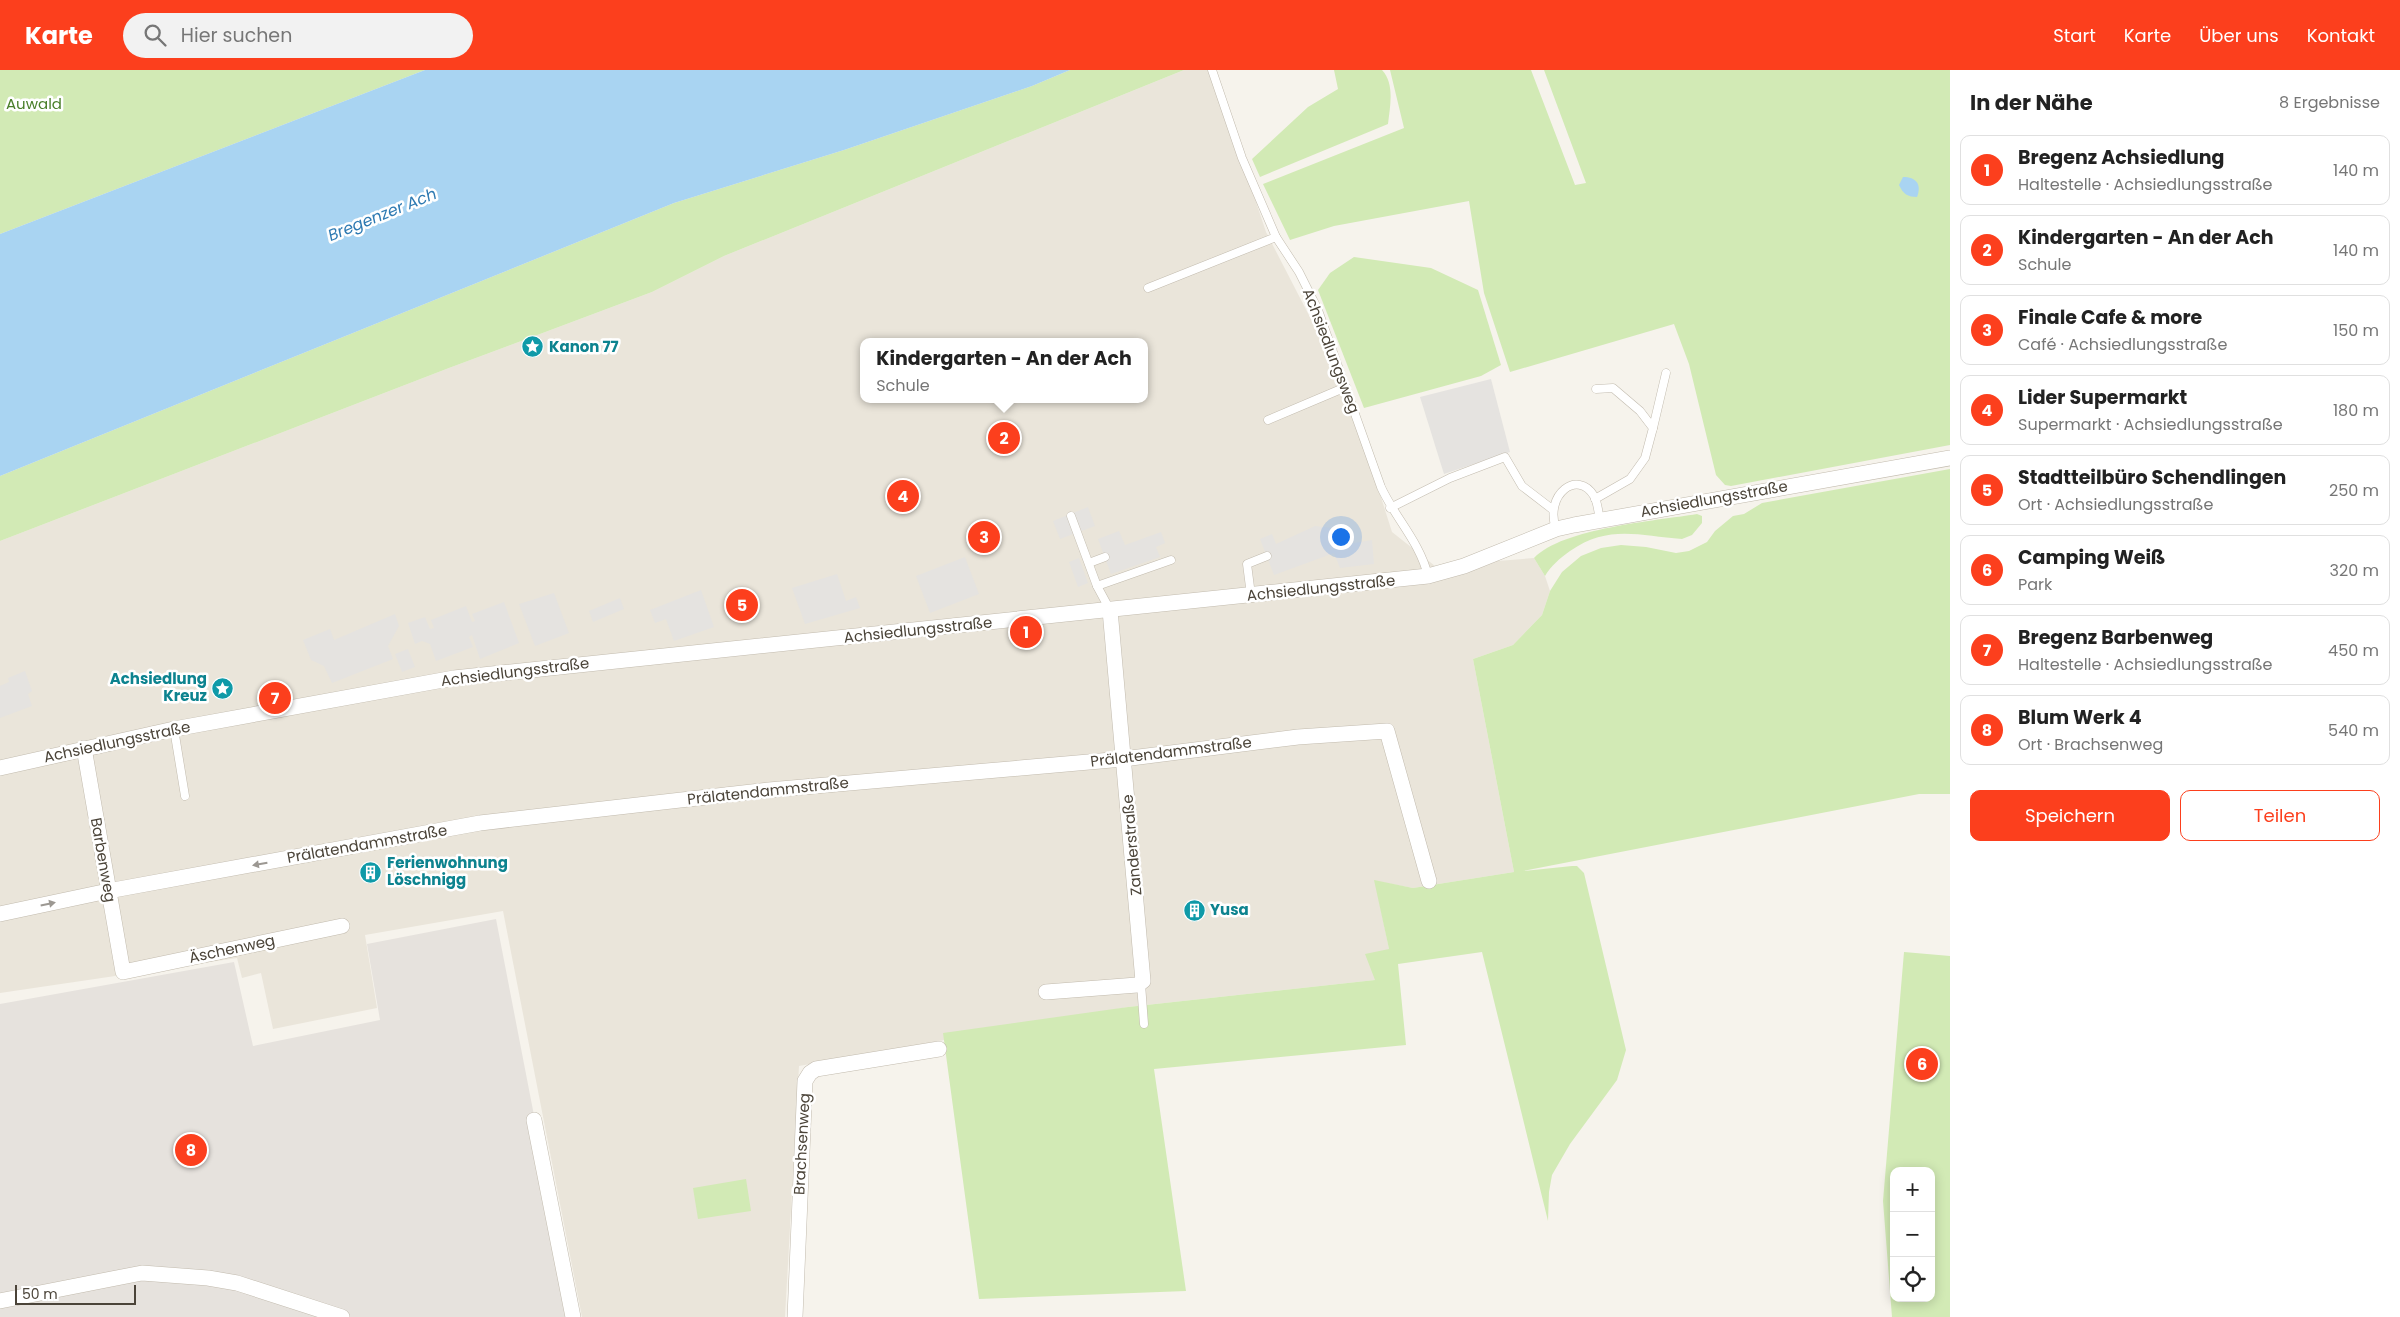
<!DOCTYPE html>
<html lang="de">
<meta charset="utf-8">
<style>
body{margin:0;font-family:Poppins,sans-serif;background:#f2f2f2;color:#222}
.controls{position:absolute;right:15px;bottom:15px;display:grid;overflow:hidden;border-radius:10px;box-shadow:0 2px 12px #0003}
.controls button{width:45px;height:45px;display:grid;place-items:center;padding:0;border:0;border-bottom:1px solid #e0e0e0;background:#fff;color:#222;font:25px sans-serif}
.scale{position:absolute;left:15px;bottom:12px;width:121px;box-sizing:border-box;padding-left:5px;border:2px solid #4b4439;border-top:0;font-size:14px;line-height:18px;white-space:nowrap;color:#4b4439;-webkit-text-stroke:4px #fff;paint-order:stroke}
.you{position:absolute;left:1340px;top:466px;width:18px;height:18px;margin:-12px;border:4px solid #fff;border-radius:50%;background:#1a73e8;box-shadow:0 0 0 8px #1a73e833}
.badge{display:grid;place-items:center;width:32px;height:32px;border-radius:50%;background:#fc3f1d;color:#fff;font-size:16px;font-weight:700}
.pin{position:absolute;translate:-50% -50%;border:2px solid #fff;box-shadow:0 1px 5px #0006}
.popup{position:absolute;left:860px;top:268px;width:288px;height:65px;box-sizing:border-box;display:grid;place-content:center;border-radius:10px;background:#fff;filter:drop-shadow(0 1px 4px #0005);font-size:16px;white-space:nowrap;color:#767676}
.popup b{font-size:19px;color:#222}
.popup::after{content:'';position:absolute;left:50%;top:100%;margin-left:-10px;border:10px solid transparent;border-top-color:#fff}
.list{margin:0;padding:0;list-style:none}
h2{display:flex;justify-content:space-between;align-items:center;height:65px;margin:0;padding:0 20px;font-size:21px}
h2 small{font-size:16px;font-weight:400;color:#767676}
.list li{display:grid;grid-template-columns:32px 1fr auto;gap:15px;align-items:center;box-sizing:border-box;height:70px;margin:0 10px 10px;padding:0 10px;border:1px solid #e0e0e0;border-radius:10px}
.list b{display:block;font-size:19px;white-space:nowrap}
.list p{margin:0;font-size:16px;white-space:nowrap;color:#767676}
.list em{font-size:16px;font-style:normal;color:#767676}
.actions{display:flex;gap:10px;padding:15px 20px}
.actions a{flex:1;padding:11px 0;border:1px solid #fc3f1d;border-radius:10px;text-align:center;font-size:18px;color:#fc3f1d}
.actions .main{background:#fc3f1d;color:#fff}
.icon{flex:none;width:28px;height:28px;fill:none;stroke:currentColor;stroke-width:2;stroke-linecap:round;stroke-linejoin:round}
.map{position:relative;flex:none;width:1950px;height:1247px;overflow:hidden}
header{display:flex;align-items:center;gap:30px;box-sizing:border-box;height:70px;padding:0 25px;background:#fc3f1d;color:#fff}
header strong{font-size:24px}
nav{display:flex;gap:28px;margin-inline-start:auto;font-size:18px}
.search{width:350px;height:45px;background:#f2f2f2;display:flex;align-items:center;gap:12px;box-sizing:border-box;padding:0 18px;border-radius:28px;color:#767676;font-size:19px}
main{display:flex}
aside{flex:1;background:#fff}
.map>svg:first-child{display:block}
.residential{fill:#eae5da;fill-rule:evenodd}
.industrial{fill:#e6e2dd}
.green{fill:#d2eab5;fill-rule:evenodd}
.parking{fill:#e5e3e0}
.water{fill:#a9d4f2}
.lines{fill:none;stroke-linecap:round;stroke-linejoin:round}
.service-casing{stroke:#c2bbae;stroke-width:9}
.minor-casing{stroke:#c2bbae;stroke-width:16}
.service{stroke:#fff;stroke-width:8}
.minor{stroke:#fff;stroke-width:15}
.oneway{fill:#9c9892}
.labels{text-anchor:middle;stroke-width:5;stroke-linejoin:round;paint-order:stroke}
.park-label{font-size:15px;fill:#4a7f2a;stroke:#fff}
.culture-label{font-size:15px;font-weight:bold;fill:#0d838f;stroke:#fff;text-anchor:start}
.street-label{font-size:15px;fill:#4b4439;stroke:#fff}
.water-label{font-size:16px;font-style:italic;fill:#2e7ab2;stroke:#fff}
</style>
<header>
<strong>Karte</strong>
<div class="search"><svg class="icon" aria-label="search" viewBox="0 0 24 24"><circle cx="10" cy="10" r="6"/><path d="M15 15l6 6"/></svg>Hier suchen</div>
<nav><a>Start</a><a>Karte</a><a>Über uns</a><a>Kontakt</a></nav>
</header>
<main>
<div class="map">
<svg width="1950" height="1247" viewBox="0 0 1950 1247">
<rect width="100%" height="100%" fill="#f6f3ec"/>
<path class="residential" d="M1184 0H1212L1266 162 1346 317 1392 462 1435 496 1534 488 1545 506 1550 521 1542 545 1513 575 1473 589 1514 802 1413 818 1375 811 1389 879 1375 910 1128 937 799 996 785 1247H582L503 841 365 865 377 938 273 959 261 903 242 908 237 888 0 923V471L449 298 652 222 724 186ZM864 272H1144V329H864Z"/>
<path class="industrial" d="M496 849 573 1247H0V934L234 892 253 976 380 950 367 874Z"/>
<g class="green">
<path d="M0 0H425L0 164Z"/>
<path d="M1070 0H1184L724 186 652 222 449 298 0 471V406L674 133 844 80 1032 16Z"/>
<path d="M1334 0H1382C1395 14 1390 36 1388 54L1260 107 1252 89 1308 37 1338 19Z"/>
<path d="M1390 0H1531L1575 115 1586 113 1544 0H1950V375L1731 416 1725 415 1716 405 1689 294 1674 254 1510 302 1484 223 1469 131 1334 156 1290 170 1263 114 1404 58Z"/>
<path d="M1354 187 1431 198 1478 220 1501 295 1481 306 1364 338 1318 220 1330 203Z"/>
<path d="M1950 399V724H1919L1523 801 1572 796H1577L1584 803 1626 980 1617 1010 1570 1074 1552 1105 1549 1122 1548 1151 1482 882 1398 894 1406 975 1154 999 1186 1221 979 1229 943 963 1128 937 1375 910 1365 884 1389 879 1374 810 1413 818 1514 802 1473 589 1513 575 1542 545 1550 521 1562 502 1581 486 1601 478 1621 475 1646 477 1676 483 1689 481 1707 472 1715 461 1733 446 1744 444 1762 433Z"/>
<path d="M1697 444 1702 446V453L1692 465 1682 469C1639 466 1609 454 1570 481 1560 488 1551 496 1545 506L1534 488C1563 458 1655 451 1697 444Z"/>
<path d="M1904 882 1950 886V1247H1892L1883 1131ZM1894 1101H1931V1228H1894Z"/>
<path d="M746 1109 751 1141 698 1149 693 1118Z"/>
</g>
<g class="parking">
<path d="M1491 309 1510 382 1444 404 1420 327Z"/>
<path d="M1088 437 1095 456 1060 469 1053 451Z"/>
<path d="M1315 456 1340 459 1343 475 1372 470 1374 494 1340 498 1334 483 1274 505 1260 469 1272 464 1276 474Z"/>
<path d="M1119 461 1125 475 1161 462 1165 473 1156 477 1160 487 1111 504 1098 469Z"/>
<path d="M965 487 979 524 930 543 916 506Z"/>
<path d="M1079 488 1088 513 1078 517 1069 492Z"/>
<path d="M837 504 846 531 856 527 860 538 805 554 792 518Z"/>
<path d="M701 520 714 557 674 571 666 549 655 553 650 540Z"/>
<path d="M554 523 569 563 535 576 519 534Z"/>
<path d="M620 528 624 539 593 552 589 541Z"/>
<path d="M504 532 519 573 480 589 472 565 469 567 473 577 436 591 430 574 422 571 415 574 408 553 425 547 430 559 434 558 431 550 466 536 472 552 475 551 472 544Z"/>
<path d="M395 544 399 556 388 576 393 589 332 613 324 596 311 590 303 570 330 559 334 570Z"/>
<path d="M408 579 415 597 402 602 395 584Z"/>
<path d="M25 601 32 621 28 624 32 636 0 648V616L9 612 8 608Z"/>
</g>
<g class="water">
<path d="M425 0H1070L1032 16 844 80 674 133 0 406V164Z"/>
<path d="M1903 107C1916 107 1922 114 1917 127 1908 127 1903 124 1899 115Z"/>
</g>
<g class="lines">
<defs>
<g id="service">
<path d="M1212 0 1242 88 1276 167 1299 202 1318 240 1381 417C1395 448 1420 472 1428 506"/>
<path d="M1148 218 1276 167"/>
<path d="M1268 350 1346 317"/>
<path d="M1653 358 1666 303"/>
<path d="M1595 429 1630 409 1645 388 1653 358 1640 341 1613 318 1596 319"/>
<path d="M1390 438 1450 408 1505 387 1522 416 1552 439"/>
<path d="M1071 446 1097 516 1110 540"/>
<path d="M1556 459C1544 424 1578 399 1594 426 1598 433 1598 442 1600 449"/>
<path d="M1089 493 1105 487"/>
<path d="M1097 516 1171 490"/>
<path d="M1251 525 1247 494 1267 486"/>
<path d="M174 659 185 726"/>
<path d="M1141 914 1144 954"/>
</g>
<g id="minor">
<path d="M84 678 123 902 342 856"/>
<path d="M0 698 174 659 454 608 1428 506 1464 496 1556 459 1574 455 1950 388"/>
<path d="M0 844 108 821 480 753 769 720 1123 689 1298 667 1387 661 1429 811"/>
<path d="M1046 922 1137 915 1143 911 1110 540"/>
<path d="M534 1050 573 1247"/>
<path d="M0 1231 142 1203 208 1208 237 1213 342 1247"/>
<path d="M795 1247 805 1011 810 1003 816 999 939 979"/>
</g>
</defs>
<use href="#service" class="service-casing"/>
<use href="#minor" class="minor-casing"/>
<use href="#service" class="service"/>
<use href="#minor" class="minor"/>
</g>
<defs><path id="oneway-solid" d="M-6-.8H1V-3.2L6.5 0L1 3.2V.8H-6Z" transform="scale(1.25)"/></defs>
<g class="oneway">
<use href="#oneway-solid" transform="translate(260 794) rotate(170)"/>
<use href="#oneway-solid" transform="translate(48 834) rotate(-12)"/>
</g>
<defs>
<symbol id="sight-disc" viewBox="-11 -11 22 22"><circle r="9.5" fill="#0f9aa8" stroke="#fff"/><path d="M0-6L1.8-2.2L6-1.7L2.9 1.2L3.7 5.4L0 3.3L-3.7 5.4L-2.9 1.2L-6-1.7L-1.8-2.2Z" fill="#fff"/></symbol>
<symbol id="building-disc" viewBox="-11 -11 22 22"><circle r="9.5" fill="#0f9aa8" stroke="#fff"/><path d="M-4-6H4V6H1V3H-1V6H-4ZM-2.5-4.3h1.7v1.8h-1.7ZM.8-4.3h1.7v1.8H.8ZM-2.5-1h1.7V.8h-1.7ZM.8-1h1.7V.8H.8Z" fill="#fff"/></symbol>
</defs>
<g fill-rule="evenodd">
<use href="#sight-disc" x="520" y="264" width="25" height="25"/>
<use href="#sight-disc" x="210" y="606" width="25" height="25"/>
<use href="#building-disc" x="358" y="790" width="25" height="25"/>
<use href="#building-disc" x="1182" y="828" width="25" height="25"/>
</g>
<g class="labels">
<g class="park-label">
<text x="34" y="39">Auwald</text>
</g>
<g class="culture-label">
<text x="549" y="282">Kanon 77</text>
<text x="207" y="614" text-anchor="end">Achsiedlung<tspan x="207" dy="17">Kreuz</tspan></text>
<text x="387" y="798">Ferienwohnung<tspan x="387" dy="17">Löschnigg</tspan></text>
<text x="1210" y="845">Yusa</text>
</g>
<g class="street-label">
<text transform="translate(1331 281) rotate(69)" y="5">Achsiedlungsweg</text>
<text transform="translate(1714 429) rotate(-10)" y="5">Achsiedlungsstraße</text>
<text transform="translate(1321 518) rotate(-6)" y="5">Achsiedlungsstraße</text>
<text transform="translate(918 560) rotate(-6)" y="5">Achsiedlungsstraße</text>
<text transform="translate(515 602) rotate(-7)" y="5">Achsiedlungsstraße</text>
<text transform="translate(117 672) rotate(-12)" y="5">Achsiedlungsstraße</text>
<text transform="translate(1171 682) rotate(-7)" y="5">Prälatendammstraße</text>
<text transform="translate(768 721) rotate(-6)" y="5">Prälatendammstraße</text>
<text transform="translate(367 774) rotate(-10)" y="5">Prälatendammstraße</text>
<text transform="translate(1132 775) rotate(-95)" y="5">Zanderstraße</text>
<text transform="translate(103 790) rotate(80)" y="5">Barbenweg</text>
<text transform="translate(232 879) rotate(-12)" y="5">Äschenweg</text>
<text transform="translate(802 1074) rotate(-87)" y="5">Brachsenweg</text>
</g>
<g class="water-label">
<text transform="translate(382 144) rotate(-22)" y="6">Bregenzer Ach</text>
</g>
</g>
</svg>
<div class="controls">
<button>+</button>
<button>−</button>
<button><svg class="icon" aria-label="locate" viewBox="0 0 24 24"><circle cx="12" cy="12" r="6"/><path d="M12 2v4M12 18v4M2 12h4M18 12h4"/></svg></button>
</div>
<div class="scale">50 m</div>
<div class="you"></div>
<div class="pin badge" style="left:1026px;top:562px">1</div>
<div class="pin badge" style="left:1004px;top:368px">2</div>
<div class="popup"><b>Kindergarten - An der Ach</b>Schule</div>
<div class="pin badge" style="left:984px;top:467px">3</div>
<div class="pin badge" style="left:903px;top:426px">4</div>
<div class="pin badge" style="left:742px;top:535px">5</div>
<div class="pin badge" style="left:1922px;top:994px">6</div>
<div class="pin badge" style="left:275px;top:628px">7</div>
<div class="pin badge" style="left:191px;top:1080px">8</div>
</div>
<aside>
<h2>In der Nähe<small>8 Ergebnisse</small></h2>
<ul class="list">
<li><span class="badge">1</span><div><b>Bregenz Achsiedlung</b><p>Haltestelle · Achsiedlungsstraße</p></div><em>140 m</em></li>
<li><span class="badge">2</span><div><b>Kindergarten - An der Ach</b><p>Schule</p></div><em>140 m</em></li>
<li><span class="badge">3</span><div><b>Finale Cafe &amp; more</b><p>Café · Achsiedlungsstraße</p></div><em>150 m</em></li>
<li><span class="badge">4</span><div><b>Lider Supermarkt</b><p>Supermarkt · Achsiedlungsstraße</p></div><em>180 m</em></li>
<li><span class="badge">5</span><div><b>Stadtteilbüro Schendlingen</b><p>Ort · Achsiedlungsstraße</p></div><em>250 m</em></li>
<li><span class="badge">6</span><div><b>Camping Weiß</b><p>Park</p></div><em>320 m</em></li>
<li><span class="badge">7</span><div><b>Bregenz Barbenweg</b><p>Haltestelle · Achsiedlungsstraße</p></div><em>450 m</em></li>
<li><span class="badge">8</span><div><b>Blum Werk 4</b><p>Ort · Brachsenweg</p></div><em>540 m</em></li>
</ul>
<div class="actions"><a class="main">Speichern</a><a>Teilen</a></div>
</aside>
</main>
